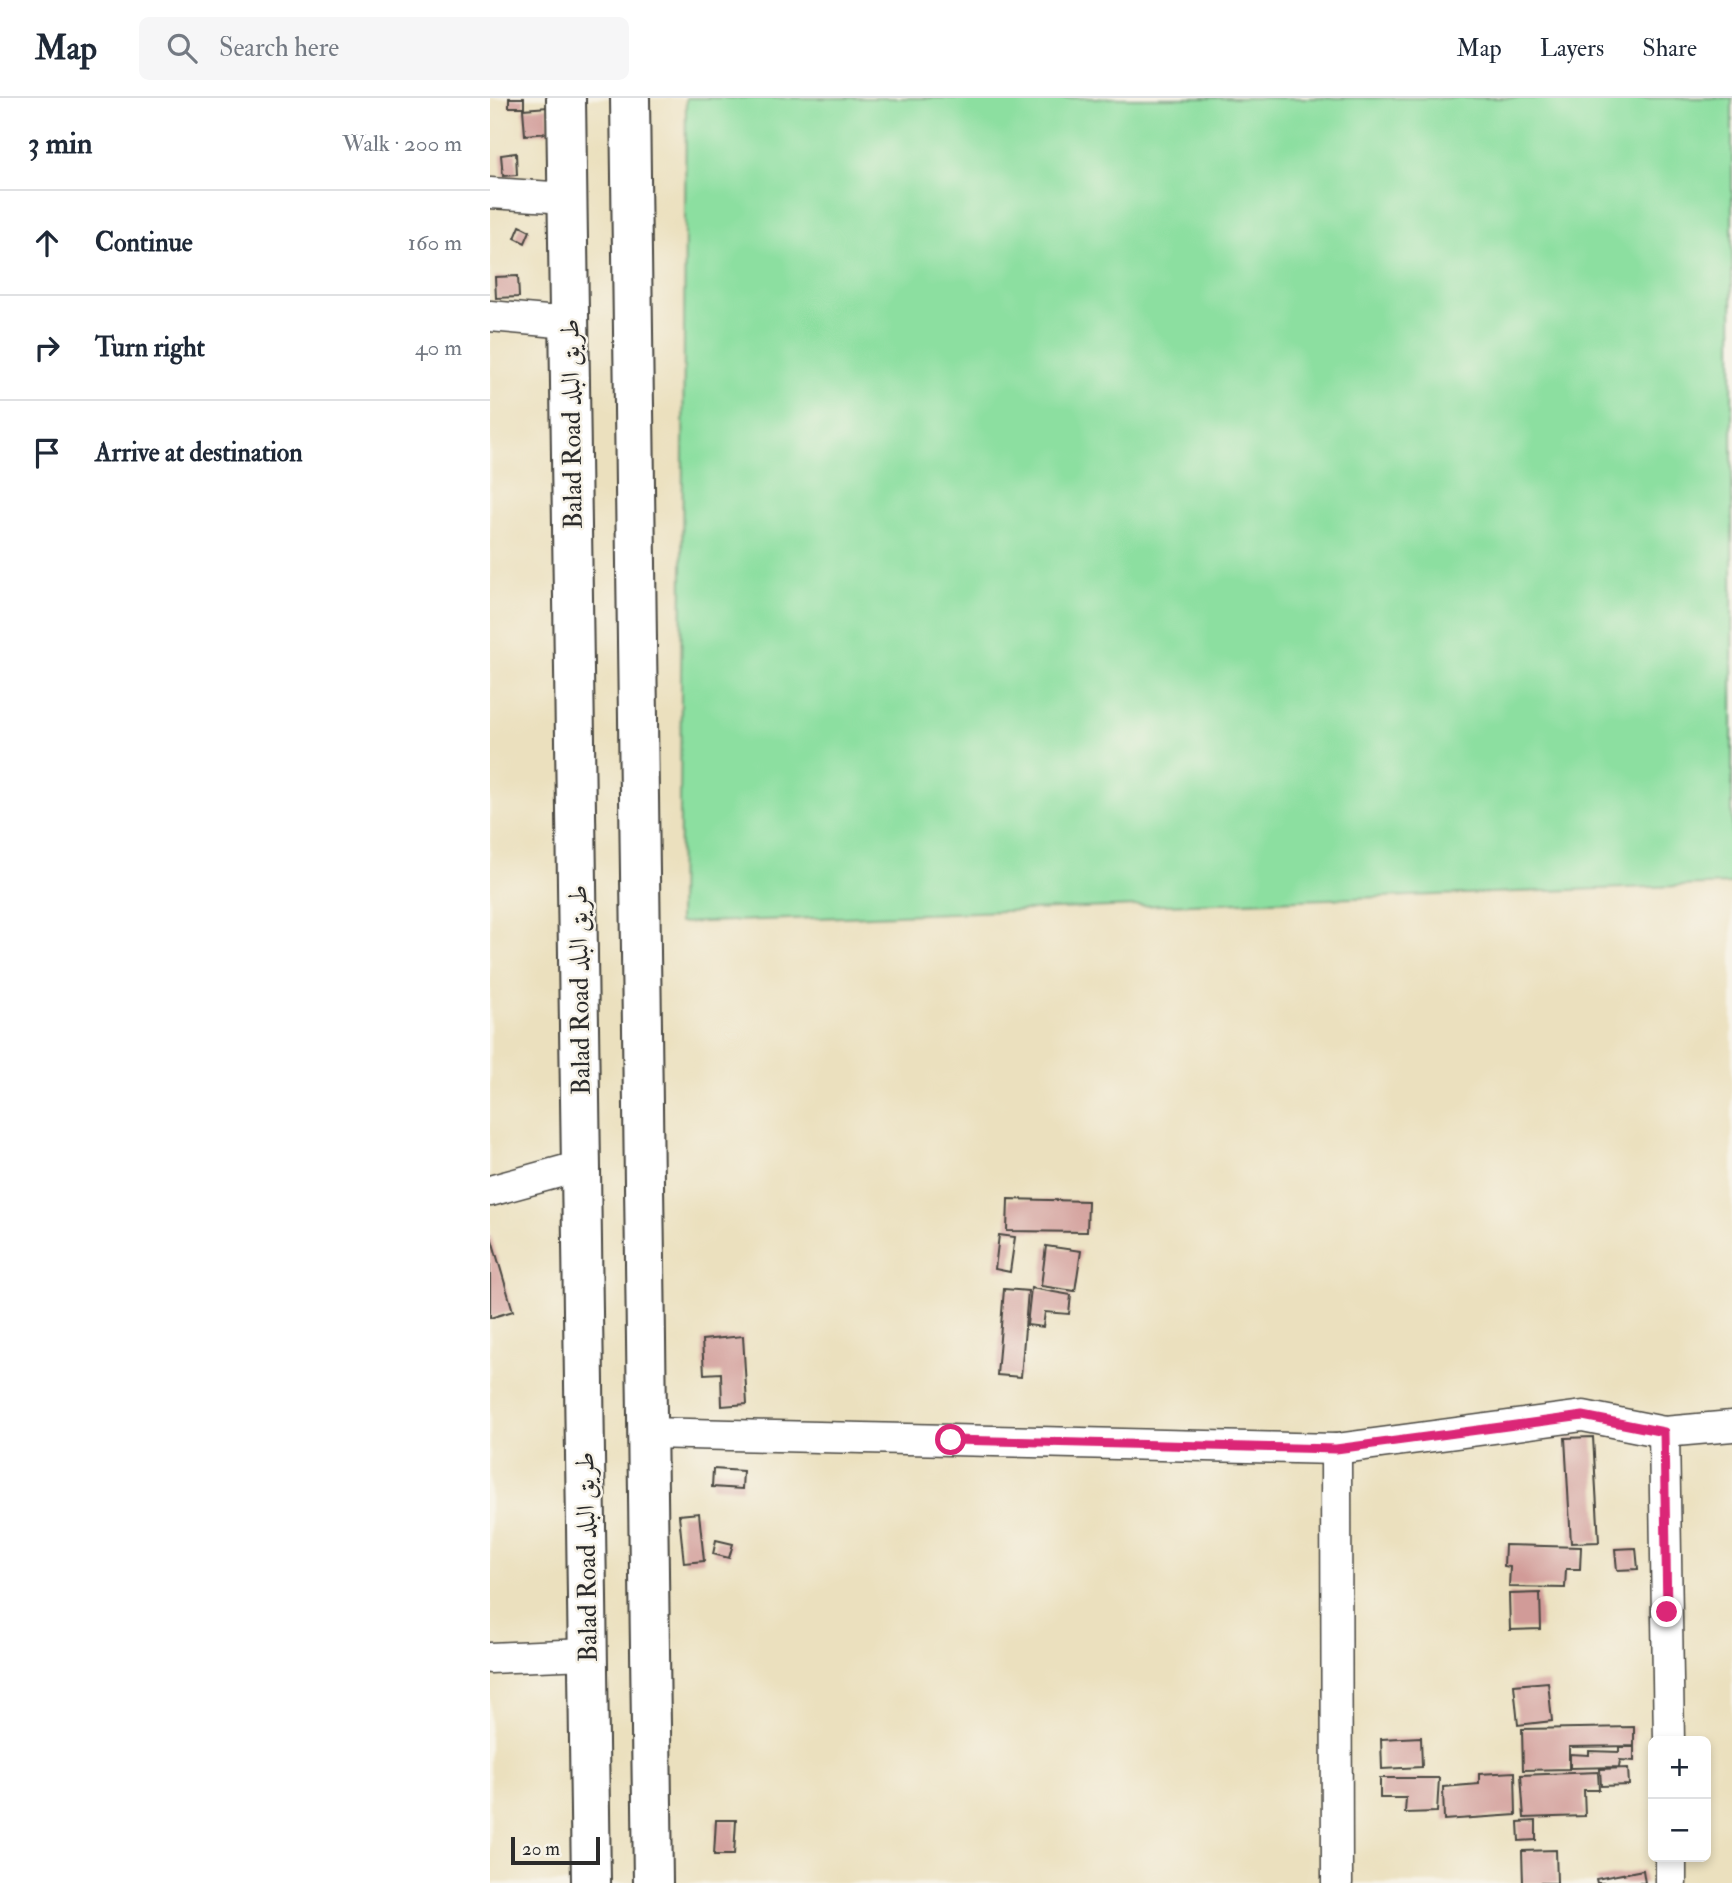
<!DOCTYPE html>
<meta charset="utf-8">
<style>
body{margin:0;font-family:"IM FELL Double Pica",Amiri,serif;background:#f6f6f7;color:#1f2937}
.controls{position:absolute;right:21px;bottom:21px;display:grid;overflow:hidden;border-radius:10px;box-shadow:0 4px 10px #0003}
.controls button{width:63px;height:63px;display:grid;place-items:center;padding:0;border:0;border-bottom:2px solid #e0e1e3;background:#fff;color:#1f2937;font:35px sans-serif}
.scale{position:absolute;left:21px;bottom:18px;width:89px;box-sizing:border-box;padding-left:7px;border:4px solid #2b2b2b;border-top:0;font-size:19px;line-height:24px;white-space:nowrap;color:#2b2b2b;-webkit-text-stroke:5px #f7f3e8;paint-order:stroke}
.stop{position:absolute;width:21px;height:21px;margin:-16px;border:5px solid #db2777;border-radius:50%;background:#fff}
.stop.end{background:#db2777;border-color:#fff;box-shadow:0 2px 7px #0008}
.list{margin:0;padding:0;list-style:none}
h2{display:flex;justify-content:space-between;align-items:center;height:91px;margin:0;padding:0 28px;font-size:30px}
h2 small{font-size:23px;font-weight:400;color:#747a83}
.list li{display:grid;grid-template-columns:46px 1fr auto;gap:21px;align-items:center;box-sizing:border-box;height:105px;padding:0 28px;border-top:2px solid #e0e1e3}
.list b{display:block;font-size:26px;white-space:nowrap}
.list em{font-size:23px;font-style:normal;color:#747a83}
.icon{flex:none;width:38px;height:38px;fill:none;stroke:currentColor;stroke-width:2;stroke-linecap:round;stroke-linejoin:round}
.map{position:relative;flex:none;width:1242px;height:1785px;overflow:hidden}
header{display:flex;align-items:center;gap:42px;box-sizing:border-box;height:98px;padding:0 35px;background:#fff;border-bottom:2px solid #e0e1e3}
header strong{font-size:33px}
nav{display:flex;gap:38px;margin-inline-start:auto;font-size:24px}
.search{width:490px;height:63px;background:#f6f6f7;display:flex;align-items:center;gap:18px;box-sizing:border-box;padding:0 24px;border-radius:10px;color:#747a83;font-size:26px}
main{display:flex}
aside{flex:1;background:#fff}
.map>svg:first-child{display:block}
.green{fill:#8cdfa0;stroke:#5c8566;stroke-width:2}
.building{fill:#d19b98}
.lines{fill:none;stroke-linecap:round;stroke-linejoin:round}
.street-casing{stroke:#484641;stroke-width:33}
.highway-casing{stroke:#484641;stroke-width:42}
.street{stroke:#fff;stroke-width:30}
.highway{stroke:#fff;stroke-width:38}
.route{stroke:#db2777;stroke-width:9}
.labels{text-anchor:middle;stroke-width:5;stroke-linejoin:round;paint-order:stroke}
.street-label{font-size:26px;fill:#2b2b2b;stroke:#f7f3e8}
</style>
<header>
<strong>Map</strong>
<div class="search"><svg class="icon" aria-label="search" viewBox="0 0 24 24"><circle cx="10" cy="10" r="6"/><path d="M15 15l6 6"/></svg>Search here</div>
<nav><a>Map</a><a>Layers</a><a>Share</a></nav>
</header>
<main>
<aside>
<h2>3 min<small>Walk · 200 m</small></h2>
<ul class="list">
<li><svg class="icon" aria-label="ahead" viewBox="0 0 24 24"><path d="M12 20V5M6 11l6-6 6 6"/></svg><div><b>Continue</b></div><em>160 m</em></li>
<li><svg class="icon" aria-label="right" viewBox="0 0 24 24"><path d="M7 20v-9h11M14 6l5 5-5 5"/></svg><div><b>Turn right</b></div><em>40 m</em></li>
<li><svg class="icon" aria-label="arrive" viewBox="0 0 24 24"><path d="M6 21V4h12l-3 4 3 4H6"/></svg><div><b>Arrive at destination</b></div></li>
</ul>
</aside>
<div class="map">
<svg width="1242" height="1785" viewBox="0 0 1242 1785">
<rect width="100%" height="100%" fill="#f7f3e8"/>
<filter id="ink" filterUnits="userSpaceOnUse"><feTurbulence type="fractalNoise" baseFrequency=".0143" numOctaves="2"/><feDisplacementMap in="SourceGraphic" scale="14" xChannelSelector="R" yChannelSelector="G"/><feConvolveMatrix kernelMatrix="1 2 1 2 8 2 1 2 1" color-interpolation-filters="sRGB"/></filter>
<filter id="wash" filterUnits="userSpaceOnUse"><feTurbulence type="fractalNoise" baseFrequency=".00686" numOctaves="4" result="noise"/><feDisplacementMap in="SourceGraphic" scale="28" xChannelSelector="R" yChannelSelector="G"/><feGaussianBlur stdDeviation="1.57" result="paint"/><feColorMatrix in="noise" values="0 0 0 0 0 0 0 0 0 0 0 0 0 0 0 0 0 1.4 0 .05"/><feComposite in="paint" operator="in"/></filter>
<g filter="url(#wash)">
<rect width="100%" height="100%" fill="#ebe0be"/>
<path class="green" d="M196 0H1242V786L189 825Z"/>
<g id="blocks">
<g class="building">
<rect x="19" y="0" width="15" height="9"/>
<path d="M58 9 59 35 35 37 33 11Z"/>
<path d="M26 55 27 77 13 78 11 57Z"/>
<path d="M30 128 40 133 35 145 25 140Z"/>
<path d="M28 178 29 199 6 200 5 179Z"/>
<path d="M518 1101 598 1103 597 1134 517 1133Z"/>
<path d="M0 1135 23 1213 0 1220Z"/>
<path d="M509 1137 525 1139 520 1174 505 1171Z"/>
<path d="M556 1148 591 1153 585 1193 551 1188Z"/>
<path d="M541 1190 581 1197 579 1216 555 1214 553 1229 537 1227Z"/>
<path d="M514 1191 538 1193 531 1279 507 1277Z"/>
<path d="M253 1238 257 1306 232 1308 231 1275 214 1276 212 1242Z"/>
<path d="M1103 1339 1109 1444 1081 1445 1075 1340Z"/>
<path d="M223 1371 253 1373 252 1391 222 1389Z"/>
<path d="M209 1415 214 1463 194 1465 189 1417Z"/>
<path d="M226 1442 243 1446 239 1460 223 1456Z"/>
<path d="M1015 1447 1091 1449 1090 1471H1076L1075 1490 1019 1489 1020 1469 1014 1468Z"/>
<path d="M1146 1450 1148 1471 1127 1472 1125 1451Z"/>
<path d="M1050 1495 1051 1531 1020 1532 1019 1496Z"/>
<path d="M1058 1584 1062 1623 1028 1627 1024 1587Z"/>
<path d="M1144 1629V1648L1079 1649V1671L1033 1672 1032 1631Z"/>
<path d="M931 1639 932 1669 892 1671 891 1641Z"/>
<path d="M1129 1649H1144V1663L1130 1662 1129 1669 1080 1670V1656L1099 1657V1653L1129 1654Z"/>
<path d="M1138 1670 1139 1687 1111 1688 1110 1671Z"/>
<path d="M1025 1674 1026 1717 954 1722 953 1689 989 1686V1676Z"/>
<path d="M1108 1674 1109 1692H1094L1095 1718 1034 1720 1031 1677Z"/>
<path d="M890 1680H949L947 1714 915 1715 916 1700H890Z"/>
<path d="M226 1722H246L244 1757H224Z"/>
<path d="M1046 1723V1742L1029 1743 1028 1724Z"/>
<path d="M1066 1752 1067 1785H1033L1032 1753Z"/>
<path d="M1153 1772 1155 1785H1107L1106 1781Z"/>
</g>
</g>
</g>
<g filter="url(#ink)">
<use href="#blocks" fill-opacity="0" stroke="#484641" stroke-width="2"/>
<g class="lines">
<defs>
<g id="street">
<path d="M0 95 77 100"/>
<path d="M0 218 79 225"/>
<path d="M0 1093 91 1068"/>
<path d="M1174 1334 1179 1643"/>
<path d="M158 1335 846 1351 1093 1318 1174 1334 1242 1328"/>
<path d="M846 1351 847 1785"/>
<path d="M0 1560 98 1556"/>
<path d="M1181 1759V1785"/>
</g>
<g id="highway">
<path d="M76 0 101 1785"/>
<path d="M140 0 163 1785"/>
</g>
</defs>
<use href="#street" class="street-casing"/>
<use href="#highway" class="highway-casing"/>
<use href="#street" class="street"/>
<use href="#highway" class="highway"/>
</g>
</g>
<g class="lines" filter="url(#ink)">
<path class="route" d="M461 1342 846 1351 1093 1318 1174 1334 1177 1514"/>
</g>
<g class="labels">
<g class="street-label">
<text transform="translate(81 326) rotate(-91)" y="9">Balad Road طريق البلد</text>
<text transform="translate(89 892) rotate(-91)" y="9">Balad Road طريق البلد</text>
<text transform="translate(96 1459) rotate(-91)" y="9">Balad Road طريق البلد</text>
</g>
</g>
</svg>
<div class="controls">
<button>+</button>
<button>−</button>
</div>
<div class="scale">20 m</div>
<div class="stop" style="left:461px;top:1342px"></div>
<div class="stop end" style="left:1177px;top:1514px"></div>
</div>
</main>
